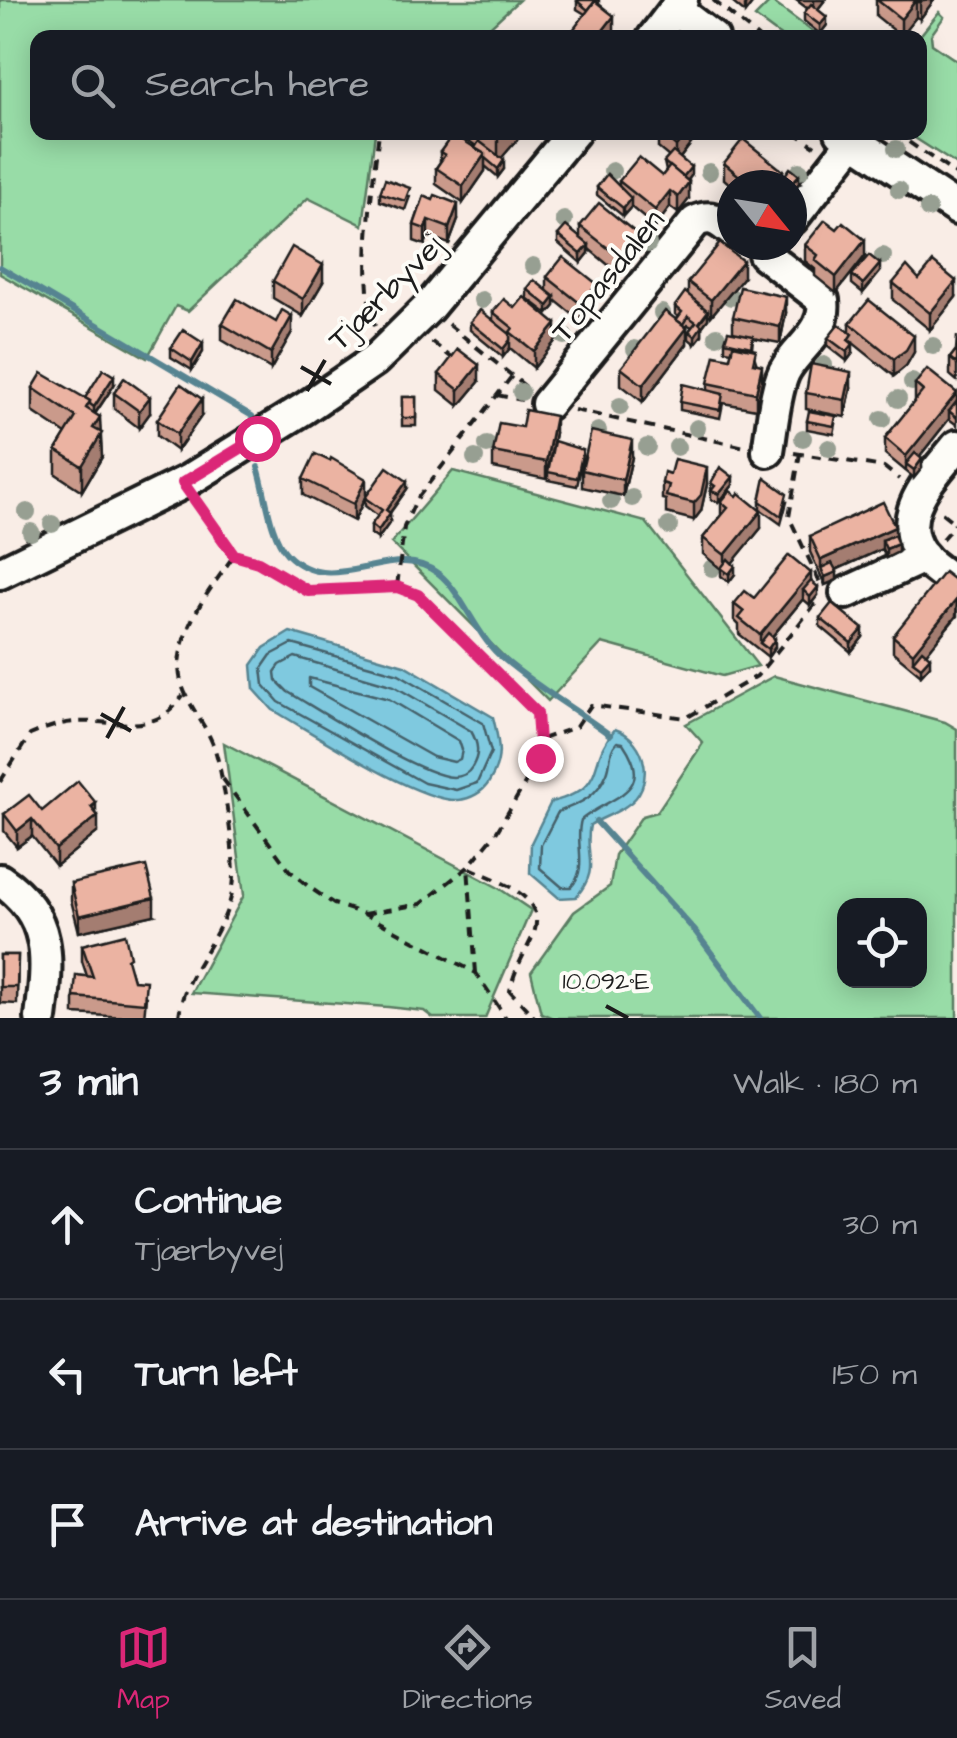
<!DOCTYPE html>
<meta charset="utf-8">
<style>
body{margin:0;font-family:"Architects Daughter",sans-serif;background:#20242c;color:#f1f3f6}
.controls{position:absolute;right:30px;bottom:30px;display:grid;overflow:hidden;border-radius:20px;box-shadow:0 5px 25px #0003}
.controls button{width:90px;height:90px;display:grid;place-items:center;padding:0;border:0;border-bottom:2px solid #363941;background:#171b24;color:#f1f3f6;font:50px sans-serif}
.compass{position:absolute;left:717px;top:170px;width:90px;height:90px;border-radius:50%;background:#171b24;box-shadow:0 5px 25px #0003;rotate:120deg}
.stop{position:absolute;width:30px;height:30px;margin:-22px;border:8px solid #db2777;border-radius:50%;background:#fff}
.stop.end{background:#db2777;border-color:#fff;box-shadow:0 2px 10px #0008}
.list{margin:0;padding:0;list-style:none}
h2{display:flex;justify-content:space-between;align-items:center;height:130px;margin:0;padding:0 40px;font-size:42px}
h2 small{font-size:32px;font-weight:400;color:#9ea1a6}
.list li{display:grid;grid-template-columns:65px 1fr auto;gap:30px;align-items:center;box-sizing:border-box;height:150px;padding:0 40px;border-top:2px solid #363941}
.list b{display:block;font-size:38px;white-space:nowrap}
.list p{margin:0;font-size:32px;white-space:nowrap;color:#9ea1a6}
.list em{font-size:32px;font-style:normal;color:#9ea1a6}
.icon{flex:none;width:55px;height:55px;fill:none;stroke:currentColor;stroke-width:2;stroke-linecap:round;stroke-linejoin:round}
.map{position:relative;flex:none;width:957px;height:1018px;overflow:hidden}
.search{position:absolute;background:#171b24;box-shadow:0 5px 25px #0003;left:30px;right:30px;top:30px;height:110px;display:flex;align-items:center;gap:25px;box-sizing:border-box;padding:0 35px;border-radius:20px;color:#9ea1a6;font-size:38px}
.sheet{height:580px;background:#171b24}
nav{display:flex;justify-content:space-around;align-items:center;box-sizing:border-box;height:140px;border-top:2px solid #363941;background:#171b24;font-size:28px;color:#9ea1a6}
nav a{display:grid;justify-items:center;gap:5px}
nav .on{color:#db2777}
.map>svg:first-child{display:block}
.green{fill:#98dca7;stroke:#5a7c62;stroke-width:2.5;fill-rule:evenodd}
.water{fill:#7fc9df;stroke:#578491;stroke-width:2.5}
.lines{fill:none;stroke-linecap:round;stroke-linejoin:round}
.shore{stroke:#44616a;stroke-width:2.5}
.stream{stroke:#578491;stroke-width:6}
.minor-casing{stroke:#1c1c1c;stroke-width:38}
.path{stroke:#1c1c1c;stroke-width:4;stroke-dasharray:10 8;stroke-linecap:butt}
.minor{stroke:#fdfcf7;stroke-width:30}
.tree{fill:#979f92}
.wall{fill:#ca9a8b;stroke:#1c1c1c;stroke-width:2.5}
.shaded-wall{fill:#a47d71;stroke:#1c1c1c;stroke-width:2.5}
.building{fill:#ebb3a2;stroke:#1c1c1c;stroke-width:2.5}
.route{stroke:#db2777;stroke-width:12}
.ticks{fill:none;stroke:#1c1c1c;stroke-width:4}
.labels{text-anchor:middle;stroke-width:8;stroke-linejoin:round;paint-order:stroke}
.street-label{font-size:32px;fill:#1c1c1c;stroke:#fdfcf7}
.ticks-label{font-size:25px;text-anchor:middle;fill:#1c1c1c;stroke:#fdfcf7;stroke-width:8;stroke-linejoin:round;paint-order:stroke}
</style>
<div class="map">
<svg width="957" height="1018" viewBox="0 0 957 1018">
<rect width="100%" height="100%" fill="#f9ede6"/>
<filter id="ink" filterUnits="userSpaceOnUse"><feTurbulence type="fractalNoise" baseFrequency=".01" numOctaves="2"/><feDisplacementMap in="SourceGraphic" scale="20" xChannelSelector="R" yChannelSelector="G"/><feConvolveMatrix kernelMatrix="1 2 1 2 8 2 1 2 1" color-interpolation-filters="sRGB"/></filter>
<g filter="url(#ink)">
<g class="green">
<path d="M0 0H519L479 37 38 38V132L375 133 363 225 308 198 188 311 176 306 147 358 0 274Z"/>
<path d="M771 1 820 37H782L755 17Z"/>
<path d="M939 12 944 17 931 35 932 44 957 61V165L907 133 920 132 919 37Z"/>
<path d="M453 471 646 522 758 666 722 676 602 643 548 701 391 543Z"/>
<path d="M774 676 945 722 957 729V1018H553L541 1013 531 972 574 912 610 886 615 855 642 816 657 812 703 743 686 724ZM844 906H920V981H844Z"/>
<path d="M224 743 497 887 531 910 485 1018H433L424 1011 388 1007 191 993 244 895Z"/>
</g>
<g class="water">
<path d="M290 632 404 665 493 717C499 742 504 759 489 782 483 792 471 799 458 800 419 803 310 731 273 710L254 689 252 665 264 648Z"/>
<path d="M615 729C647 739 657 787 626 806 615 814 601 818 590 825 583 856 602 867 576 897L559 898 530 873 531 843 551 802C610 787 585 764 615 729Z"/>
</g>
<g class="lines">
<g class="shore">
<path d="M292 644 399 674 483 723 491 752 477 783 456 790 424 783 279 702 264 685 262 668 271 655Z"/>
<path d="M295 657 394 686 471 731C478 743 480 754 472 767 468 774 461 777 453 777 419 775 322 712 288 692L276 680 275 672 280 665Z"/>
<path d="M309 678 389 699 459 741 462 750 460 759 454 762 433 757 309 687Z"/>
<path d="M617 742 623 743C657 793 611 795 581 820 574 843 589 868 571 887H562L540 868 541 845 558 812C581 803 596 798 607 773 612 761 608 752 617 742Z"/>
</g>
<g class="stream">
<path d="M0 267 252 416"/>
<path d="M258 467C266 491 269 535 287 554 334 602 392 537 439 574 461 591 476 634 498 654 531 684 574 708 610 735"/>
<path d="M596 821 695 931 760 1018"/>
</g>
<defs>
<g id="minor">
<path d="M675 9 713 38"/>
<path d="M653 38 682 0"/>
<path d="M841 132 957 209"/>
<path d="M792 219 853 141"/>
<path d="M764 254 823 300C827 330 802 344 787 367 775 384 772 429 768 451"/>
<path d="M547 404 695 222C711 214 718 220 732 231"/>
<path d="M957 446C932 477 889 518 925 559 934 568 947 576 957 584"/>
<path d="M0 573 189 480 305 408 375 360 428 308 574 132"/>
<path d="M846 593 924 557"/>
<path d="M0 880C54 916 48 961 41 1018"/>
</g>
</defs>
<use href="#minor" class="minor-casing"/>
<g class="path">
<path d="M713 0 759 38"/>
<path d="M794 132 815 146"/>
<path d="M894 132 957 175"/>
<path d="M448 324 526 387"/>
<path d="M375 326C358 283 373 181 379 132"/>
<path d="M432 342 452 358"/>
<path d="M497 395 522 400"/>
<path d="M574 410 745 447"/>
<path d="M794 453 884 467 899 479"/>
<path d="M800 453 789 517 821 585"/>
<path d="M942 513 957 525"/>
<path d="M942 539 955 524"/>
<path d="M234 555 258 562 308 591 395 587"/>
<path d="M542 739 576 727 591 705 686 718 757 676 820 598"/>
<path d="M223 779 289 870 309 887 334 904 364 914 476 973 506 1018"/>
<path d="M0 782 30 735C44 729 59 723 75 722 118 719 156 738 183 695"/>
<path d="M364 914 421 904 468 867 496 833 540 758 537 713 418 595 397 587 404 527 416 500 512 376"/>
<path d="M476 973 468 867C499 882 553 897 531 940 522 958 514 971 510 991L535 1018"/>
<path d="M179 1018C182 967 232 933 234 876 234 851 223 771 214 747 202 714 174 694 180 656 186 618 213 586 234 555L197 503"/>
</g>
<use href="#minor" class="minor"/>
</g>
<g class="tree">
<circle cx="896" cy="149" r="9"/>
<circle cx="612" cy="171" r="9"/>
<circle cx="800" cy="171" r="9"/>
<circle cx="709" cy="172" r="9"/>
<circle cx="899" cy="190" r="9"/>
<circle cx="928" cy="209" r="9"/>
<circle cx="564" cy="220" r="9"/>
<circle cx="648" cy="244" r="9"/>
<circle cx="883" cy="256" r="9"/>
<circle cx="533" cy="266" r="9"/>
<circle cx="731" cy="297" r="9"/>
<circle cx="482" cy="300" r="9"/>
<circle cx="662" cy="313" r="9"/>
<circle cx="564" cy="336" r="9"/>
<circle cx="717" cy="336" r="9"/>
<circle cx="933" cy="346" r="9"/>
<circle cx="635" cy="349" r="9"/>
<circle cx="824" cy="365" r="9"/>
<circle cx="912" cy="382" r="9"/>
<circle cx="521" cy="392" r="9"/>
<circle cx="898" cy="399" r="9"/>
<circle cx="620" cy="406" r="9"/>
<circle cx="882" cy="419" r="9"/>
<circle cx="697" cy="428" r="9"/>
<circle cx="598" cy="431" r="9"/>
<circle cx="803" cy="438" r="9"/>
<circle cx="487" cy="445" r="9"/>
<circle cx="647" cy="447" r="9"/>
<circle cx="677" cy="447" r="9"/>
<circle cx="829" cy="448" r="9"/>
<circle cx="475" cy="458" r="9"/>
<circle cx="632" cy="498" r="9"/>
<circle cx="611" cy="501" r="9"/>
<circle cx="27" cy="512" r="9"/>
<circle cx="52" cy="524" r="9"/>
<circle cx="669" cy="526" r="9"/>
<circle cx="31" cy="532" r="9"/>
<circle cx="712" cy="568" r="9"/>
</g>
<g class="wall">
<path d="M599 0V5L614 32 577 9V1Z"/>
<path d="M733 0H754V1L745 13 733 3Z"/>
<path d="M796 0H825L818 9 827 25 820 34 804 21V13L808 9Z"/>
<path d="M876 0H934L920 19 916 17 901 36 876 16Z"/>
<path d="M460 132H524L501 158 504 169 498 177 485 166V171L463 203 436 184V168L440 162V152L475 148 476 146 460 135Z"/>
<path d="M650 132H700L680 158 691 176 687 180 689 199 678 213 670 207 655 227 631 207 623 216 597 195V187H619V181L662 176 666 171 664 162 669 157 658 148V138Z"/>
<path d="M724 163 783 178 799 183 792 185H732V186L724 179Z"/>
<path d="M380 193 410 196 405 210 380 201Z"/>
<path d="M424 196 458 220 449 244 428 236 425 245 414 241V225Z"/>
<path d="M580 226 636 250 618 273 589 249V253L581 263 558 243V235L580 237Z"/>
<path d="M805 245 865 256 836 293 815 276V269L805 261Z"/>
<path d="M880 272 863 293 852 284V275Z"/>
<path d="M547 277 597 301 581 321 555 300V306L548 314 527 298V289L547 291Z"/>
<path d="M743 278 711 316 708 314V319L702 327V335L695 344 689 339V331L692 327 688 325 686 327 687 344 643 402 621 385V368L678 317 675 314V306L688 295V282Z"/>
<path d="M919 279 956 297 930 330 893 300V283Z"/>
<path d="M273 281 323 282 303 316 273 298Z"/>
<path d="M493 312 556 340 534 368 510 348 503 357 470 330V322L493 320Z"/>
<path d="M786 313 780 343 753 338 752 349 762 381 756 409 723 403 720 418 680 410V402L708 391V383L730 358 732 351 725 350V341L733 332V317Z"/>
<path d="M850 323 914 352 906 366 894 376 852 342 853 353 847 361 828 346V338L850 332Z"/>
<path d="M222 324 292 332 271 369 222 340Z"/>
<path d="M957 336V381L950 375V358L956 350Z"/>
<path d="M171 348 203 352 192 370 171 357Z"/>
<path d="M439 374 479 382 459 406 439 390Z"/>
<path d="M915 384 957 393V425L949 419 919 457 922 468 914 478 885 454V438L915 401Z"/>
<path d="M114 385 95 414 100 432 102 457 82 491 56 474V450L66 434 33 412V388L85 398Z"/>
<path d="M851 389 845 417 806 409V393Z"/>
<path d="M114 393 150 413 139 428 114 409Z"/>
<rect x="402" y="397" width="14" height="29"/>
<path d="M202 415 177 451 157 436V420Z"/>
<path d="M807 421 836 424 834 434 807 429Z"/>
<path d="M522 427 555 433 546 479 493 468V452Z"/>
<path d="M632 457 623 496 582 487V470Z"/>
<path d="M583 458 577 486 548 480V472Z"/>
<path d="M303 479 366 496 407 489 390 513V522L378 539 371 534V525L378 516 365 506V498L354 521 303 495Z"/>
<path d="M662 483 707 484 701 511 694 520 666 513V500L662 499Z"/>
<path d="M711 483 733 485 719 502 711 500Z"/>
<path d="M760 501 787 502 781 524 760 509Z"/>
<path d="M721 502 761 528 732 563 735 574 729 582 721 576V569L703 554V538L721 515Z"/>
<path d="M810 536 895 537 898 552 886 558 882 549 836 570 837 580 825 585 810 552Z"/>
<path d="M811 581 818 595 810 605 803 599 772 637 775 647 768 657 739 634V625L734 620V604Z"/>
<path d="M957 582V616L926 653 930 665 921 675 893 652V636Z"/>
<path d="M820 618 863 637 851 652 820 626Z"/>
<path d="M96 812 98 832 56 866 32 836 17 847 4 831V814Z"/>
<path d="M71 883 154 915 79 932 71 900Z"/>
<path d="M82 945 130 970 133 980 146 997 144 1018 74 1014V997L87 976 82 961Z"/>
<path d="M0 955H18L17 1004 0 1003Z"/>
</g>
<g class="shaded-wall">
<path d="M749 0H754V1L745 13V5Z"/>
<path d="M814 0H825L814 14Z"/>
<path d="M916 0V17L901 36V19Z"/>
<path d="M922 0H934L920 19V3Z"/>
<path d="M614 16V32L610 38H597Z"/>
<path d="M827 17V25L820 34V25Z"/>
<path d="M502 132H524L498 162V138Z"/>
<path d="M687 132H700L676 163V146Z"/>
<path d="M485 154V171L463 203V186Z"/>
<path d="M504 160V169L498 177V169Z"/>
<path d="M691 167V176L683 186V177Z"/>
<path d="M783 171V185H772Z"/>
<path d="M799 175V183L792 191V185H790Z"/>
<path d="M689 182V199L678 213V197Z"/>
<path d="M670 191V207L655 227V210Z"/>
<path d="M631 198V207L623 216V208Z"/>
<path d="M458 204V220L449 244V228Z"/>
<path d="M428 220V236L425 245V229Z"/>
<path d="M636 233V250L618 273V256Z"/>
<path d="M865 240V256L836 293V277Z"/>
<path d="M589 245V253L581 263V254Z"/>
<path d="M743 261V278L711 316V300Z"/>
<path d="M880 264V272L863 293V284Z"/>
<path d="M323 265V282L303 316V299Z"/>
<path d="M956 281V297L930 330V313Z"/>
<path d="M597 284V301L581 321V304Z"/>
<path d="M555 297V306L548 314V306Z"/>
<path d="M786 297V313L780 343V327Z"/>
<path d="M708 311V319L702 327V335L695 344V336L699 323Z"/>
<path d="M292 316V332L271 369V353Z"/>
<path d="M556 324V340L534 368V351Z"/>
<path d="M687 328V344L643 402V385Z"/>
<path d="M914 336V352L906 366 894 376V359Z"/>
<path d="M510 340V348L503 357V349Z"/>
<path d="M203 343V352L192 370V362Z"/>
<path d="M853 344V353L847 361V352Z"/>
<path d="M479 365V382L459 406V390Z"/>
<path d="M762 365V381L756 409V393Z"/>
<path d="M851 372V389L845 417V400Z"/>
<path d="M114 376V385L94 415V407Z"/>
<path d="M957 393V410L949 411V419L911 467 906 464V472V456Z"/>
<path d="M150 397V413L139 428V411Z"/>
<path d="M202 399V415L177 451V434Z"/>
<path d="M555 416V433L546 479V462Z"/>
<path d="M100 417 102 457 82 491V466L93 428Z"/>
<path d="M632 440V457L623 496V480Z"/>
<path d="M922 459V468L914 478V470Z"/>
<path d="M707 467V484L701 511 694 520V503Z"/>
<path d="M733 477V485L719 502V494Z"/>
<path d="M366 479V495L354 521V504Z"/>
<path d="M407 481V489L386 518V510Z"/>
<path d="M761 511V528L725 572V555Z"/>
<path d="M390 513V522L378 539V531Z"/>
<path d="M895 527V543L882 540V549L824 575 821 568V560Z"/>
<path d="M898 544V552L886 558V549Z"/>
<path d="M735 566V574L729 582V574Z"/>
<path d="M837 572V580L825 585V577Z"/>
<path d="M811 573V589L803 590V599L764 646 760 643V635Z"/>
<path d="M818 587V595L810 605V597Z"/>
<path d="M957 599 956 616 918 664 913 661V653Z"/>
<path d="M863 629V637L851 652V643Z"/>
<path d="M775 639V647L768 657V649Z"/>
<path d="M930 657V665L921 675V667Z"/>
<path d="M96 803V818L98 816V832L56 866V849Z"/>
<path d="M32 819V836L17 847V831Z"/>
<path d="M154 898V915L79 932V916Z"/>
</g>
<g class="building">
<path d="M578 0H596L588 10 577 1Z"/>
<path d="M877 0H922L920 3 916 0 901 19Z"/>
<path d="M595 1 614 16 597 38H567Z"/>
<path d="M811 4 827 17 820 25 804 13Z"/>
<path d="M490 132H502L498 138Z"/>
<path d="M659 132H687L676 146Z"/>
<path d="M453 134 485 154 463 186 436 168 445 155 440 152Z"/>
<path d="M743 139 783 171 772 185H750L724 163Z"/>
<path d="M479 141 504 160 498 169 485 158V154L475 148Z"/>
<path d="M673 152 691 167 683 177 664 162Z"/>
<path d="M639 157 662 176 670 166 689 182 678 197 670 191 655 210 619 181Z"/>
<path d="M790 168 799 175 790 185H778Z"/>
<path d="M607 174 631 198 623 208 597 187Z"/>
<path d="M385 179 410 188 405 201 380 193Z"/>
<path d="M435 195 458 204 449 228 428 220 425 229 414 225 424 196 433 200Z"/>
<path d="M599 203 636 233 618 256 580 226Z"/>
<path d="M825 220 837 229 843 222 865 240 836 277 815 260 818 255 805 245Z"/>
<path d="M566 226 589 245 581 254 558 235Z"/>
<path d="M720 243 743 261 711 300 688 282Z"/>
<path d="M292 247 323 265 303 299 273 281Z"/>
<path d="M869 255 880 264 863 284 852 275Z"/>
<path d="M563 257 597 284 581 304 547 277Z"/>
<path d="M933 262 956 281 930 313 893 283 907 266 919 279Z"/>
<path d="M534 280 555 297 548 306 527 289Z"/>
<path d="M740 287 786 297 780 327 733 317Z"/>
<path d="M685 292 708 311 699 323 702 326 695 336 689 331 696 322 688 316 683 324 676 320 682 312 675 306Z"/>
<path d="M524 297 556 324 534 351 510 332 513 328 493 312 504 299 515 308Z"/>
<path d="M237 299 276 322 282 310 292 316 271 353 222 324Z"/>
<path d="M869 300 914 336 906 350 894 359 850 323Z"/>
<path d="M480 310 510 334V340L503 349 470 322Z"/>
<path d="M665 311 687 328 643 385 621 368Z"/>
<path d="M839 324 852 334 848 340 853 344 847 352 828 338Z"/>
<path d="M183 330 203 343 192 362 171 348Z"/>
<path d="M728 331 753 336 751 347 725 341Z"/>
<path d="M733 345 756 350 753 363 762 365 756 393 708 383 715 355 730 358Z"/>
<path d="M458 349 479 365 459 390 439 374Z"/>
<path d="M957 349V364L950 358Z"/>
<path d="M811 364 851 372 845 400 806 393Z"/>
<path d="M103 369 114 376 94 407 90 404V401L85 398Z"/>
<path d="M927 369 957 393 906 456 885 438 923 391 915 384Z"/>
<path d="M42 373 90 401 86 408 100 417 93 428 102 433 82 466 56 450 76 417 33 388Z"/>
<path d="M124 378 150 397 139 411 114 393Z"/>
<path d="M181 384 202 399 177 434 157 420Z"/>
<path d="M683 384 723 394 720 410 680 402Z"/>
<rect x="402" y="397" width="14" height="21"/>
<path d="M957 401V416L956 417 949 411Z"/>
<path d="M525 410 555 416 546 462 493 452 499 423 522 427Z"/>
<path d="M809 411 836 416 834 426 807 421Z"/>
<path d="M591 431 632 440 623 480 582 470Z"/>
<path d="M554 441 583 450 577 478 548 472Z"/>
<path d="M915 453 922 459 914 470 906 464Z"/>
<path d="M315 454 330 461 331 458 366 479 354 504 303 479Z"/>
<path d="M674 459 707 467 701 495 694 503 666 496 669 485 662 483 664 472 670 474Z"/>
<path d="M387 467 407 481 386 510 390 513 378 531 371 525 382 510 365 498Z"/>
<path d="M720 467 733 477 719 494 711 491 715 486 711 483Z"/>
<path d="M765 478 787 494 781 516 760 501Z"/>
<path d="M730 491 737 496 739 493 761 511 725 555 703 538 728 508 721 502Z"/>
<path d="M883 502 895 527 821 560 810 536Z"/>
<path d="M894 535 898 544 886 549 882 540Z"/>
<path d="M789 555 811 573 760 635 739 618 744 612 734 604 745 591 754 598Z"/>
<path d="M728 559 735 566 729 574 721 568Z"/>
<path d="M832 563 837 572 825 577 821 568Z"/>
<path d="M944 572 957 582V599L913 653 893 636Z"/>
<path d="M811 581 818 587 810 597 803 590Z"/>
<path d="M832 603 863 629 851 643 820 618Z"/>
<path d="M768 633 775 639 768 649 760 643Z"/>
<path d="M922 650 930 657 921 667 913 661Z"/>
<path d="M78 781 96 803 91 807 98 816 56 849 32 819 17 831 4 814 29 795 42 811Z"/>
<path d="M146 866 154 898 79 916 71 883Z"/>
<path d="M125 934 130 957 127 959 133 980 146 981 144 1003 74 997 76 975 93 977 82 945Z"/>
<path d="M0 955H18L17 987H0Z"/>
</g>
</g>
<g class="lines" filter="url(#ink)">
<path class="route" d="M257 438 183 483 234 555 258 562 308 591 397 587 418 595 537 713 540 758"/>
</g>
<path class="ticks" d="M301 367 331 384M307 391 325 360M101 714 131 731M107 738 124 707M606 1006 628 1018"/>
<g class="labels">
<g class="street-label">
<text transform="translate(607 275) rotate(-51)" y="11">Topasdalen</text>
<text transform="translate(385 292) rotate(-45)" y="11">Tjærbyvej</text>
</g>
</g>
<g class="ticks-label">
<text x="606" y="989">10.092°E</text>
</g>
</svg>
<div class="controls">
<button><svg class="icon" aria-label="locate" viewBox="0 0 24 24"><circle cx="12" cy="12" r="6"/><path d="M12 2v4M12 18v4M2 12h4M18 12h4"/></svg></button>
</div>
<svg class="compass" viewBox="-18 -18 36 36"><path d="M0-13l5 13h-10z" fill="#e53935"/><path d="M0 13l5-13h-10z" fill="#9ea1a6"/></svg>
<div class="stop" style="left:257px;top:438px"></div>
<div class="stop end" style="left:540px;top:758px"></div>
<div class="search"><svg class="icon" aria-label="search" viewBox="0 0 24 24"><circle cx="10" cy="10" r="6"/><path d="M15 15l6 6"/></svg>Search here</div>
</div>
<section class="sheet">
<h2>3 min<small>Walk · 180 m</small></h2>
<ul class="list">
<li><svg class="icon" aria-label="ahead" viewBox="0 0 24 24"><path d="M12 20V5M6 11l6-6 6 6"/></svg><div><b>Continue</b><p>Tjærbyvej</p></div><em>30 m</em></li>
<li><svg class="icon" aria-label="left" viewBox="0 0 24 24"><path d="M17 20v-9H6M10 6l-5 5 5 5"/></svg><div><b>Turn left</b></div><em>150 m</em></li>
<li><svg class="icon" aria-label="arrive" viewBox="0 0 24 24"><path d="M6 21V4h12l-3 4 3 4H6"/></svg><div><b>Arrive at destination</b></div></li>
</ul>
</section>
<nav>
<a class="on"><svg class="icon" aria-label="map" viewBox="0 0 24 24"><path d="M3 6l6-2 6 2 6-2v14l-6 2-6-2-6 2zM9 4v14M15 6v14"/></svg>Map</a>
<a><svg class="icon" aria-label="directions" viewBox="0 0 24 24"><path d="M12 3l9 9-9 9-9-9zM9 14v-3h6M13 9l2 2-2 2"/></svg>Directions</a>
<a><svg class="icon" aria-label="saved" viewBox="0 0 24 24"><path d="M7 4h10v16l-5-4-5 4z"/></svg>Saved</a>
</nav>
